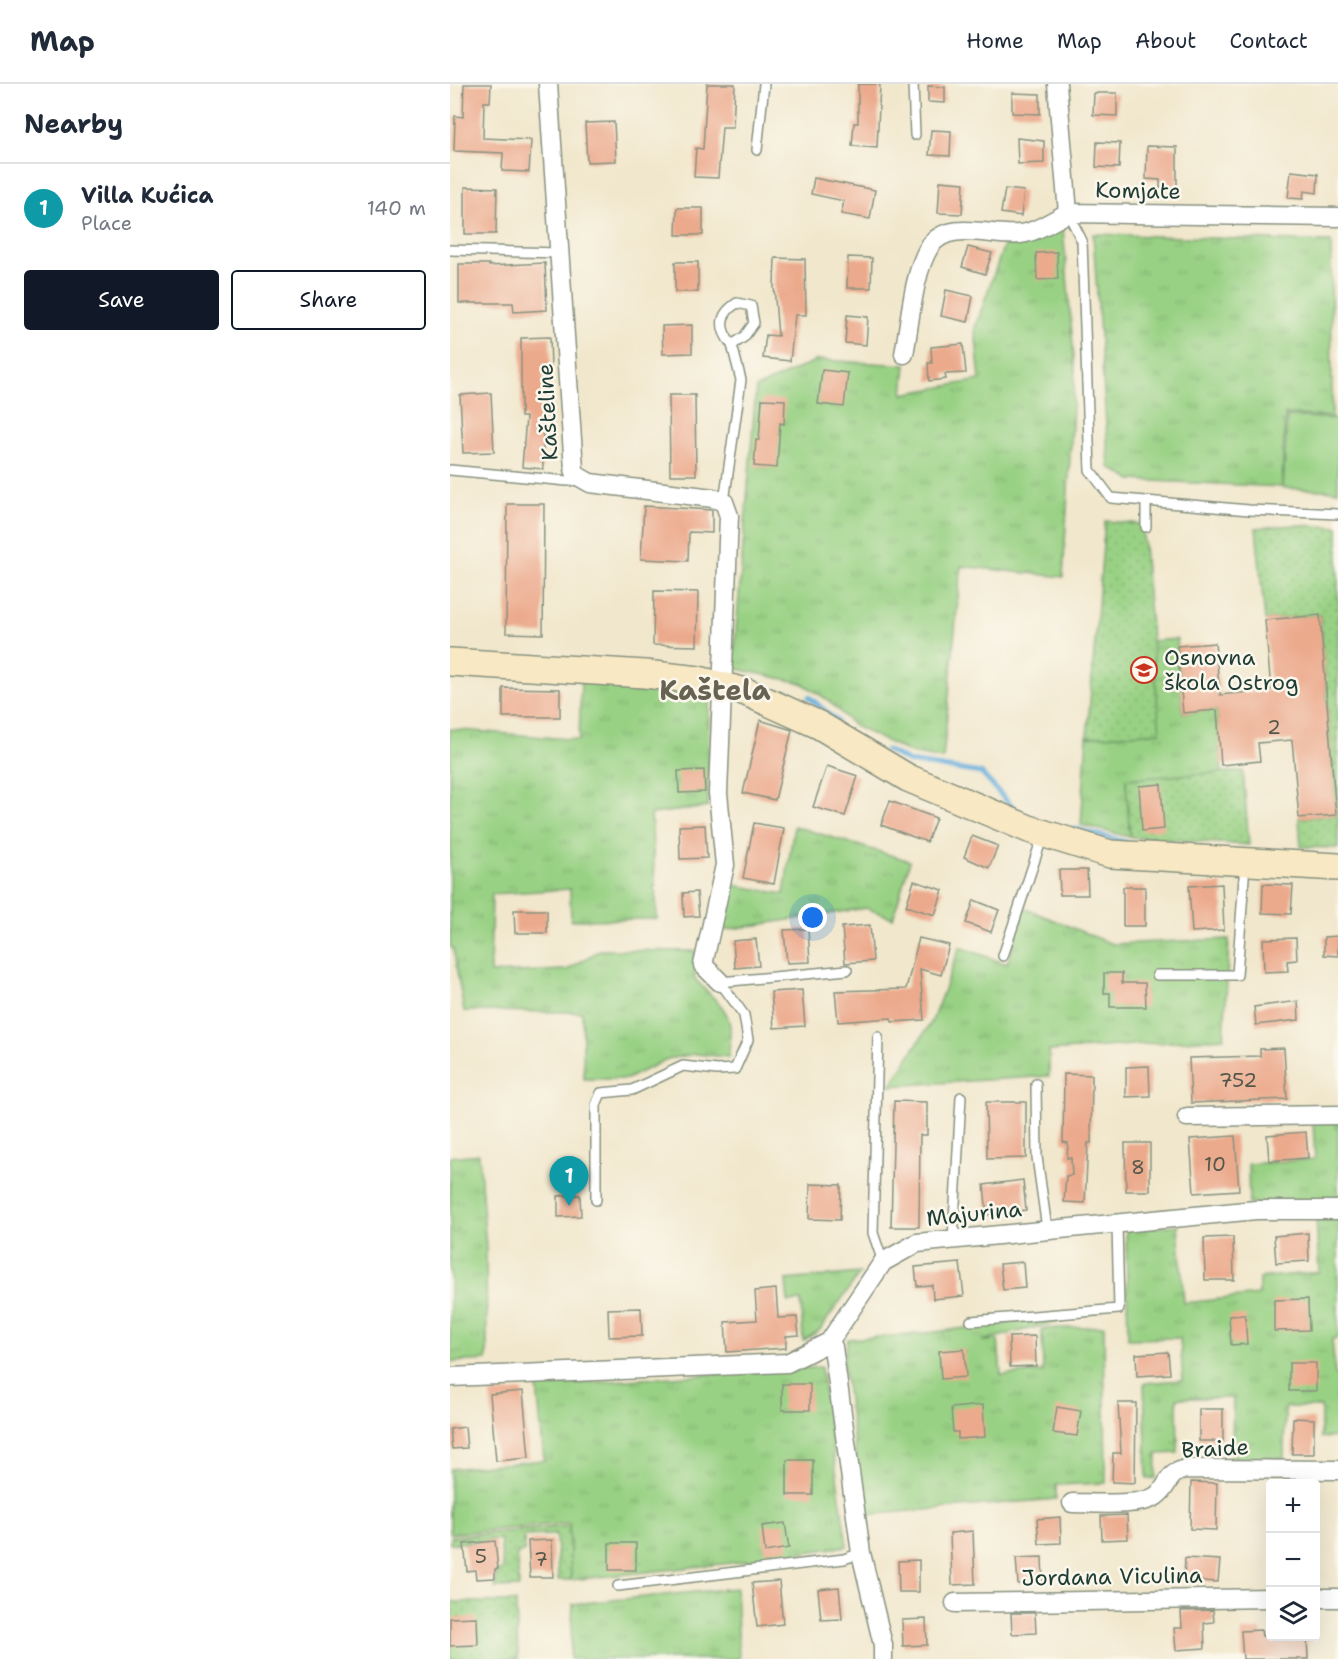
<!DOCTYPE html>
<meta charset="utf-8">
<style>
body{margin:0;font-family:"Shantell Sans",sans-serif;background:#f2f2f3;color:#1f2937}
.controls{position:absolute;right:18px;bottom:18px;display:grid;overflow:hidden;border-radius:6px;box-shadow:0 6px 24px #0002}
.controls button{width:54px;height:54px;display:grid;place-items:center;padding:0;border:0;border-bottom:2px solid #e0e1e3;background:#fff;color:#1f2937;font:30px sans-serif}
.you{position:absolute;left:363px;top:834px;width:21px;height:21px;margin:-15px;border:4px solid #fff;border-radius:50%;background:#1a73e8;box-shadow:0 0 0 9px #1a73e833}
.badge{display:grid;place-items:center;width:39px;height:39px;border-radius:50%;background:#111827;color:#fff;font-size:20px;font-weight:700}
.pin{position:absolute;translate:-50% -50px;filter:drop-shadow(0 2px 3px #0008)}
.pin::after{content:'';position:absolute;top:32px;width:21px;height:18px;background:inherit;clip-path:polygon(0 0,100% 0,50% 100%)}
.list{margin:0;padding:0;list-style:none}
h2{display:flex;justify-content:space-between;align-items:center;height:78px;margin:0;padding:0 24px;font-size:26px}
h2 small{font-size:20px;font-weight:400;color:#747a83}
.list li{display:grid;grid-template-columns:39px 1fr auto;gap:18px;align-items:center;box-sizing:border-box;height:90px;padding:0 24px;border-top:2px solid #e0e1e3}
.list b{display:block;font-size:22px;white-space:nowrap}
.list p{margin:0;font-size:20px;white-space:nowrap;color:#747a83}
.list em{font-size:20px;font-style:normal;color:#747a83}
.actions{display:flex;gap:12px;padding:18px 24px}
.actions a{flex:1;padding:14px 0;border:2px solid #111827;border-radius:6px;text-align:center;font-size:21px;color:#111827}
.actions .main{background:#111827;color:#fff}
.icon{flex:none;width:33px;height:33px;fill:none;stroke:currentColor;stroke-width:2;stroke-linecap:round;stroke-linejoin:round}
.map{position:relative;flex:none;width:888px;height:1575px;overflow:hidden}
header{display:flex;align-items:center;gap:36px;box-sizing:border-box;height:84px;padding:0 30px;background:#fff;border-bottom:2px solid #e0e1e3}
header strong{font-size:28px}
nav{display:flex;gap:33px;margin-inline-start:auto;font-size:21px}
main{display:flex}
aside{flex:1;background:#fff}
.map>svg:first-child{display:block}
.grass{fill:url(#grass-tufts);stroke:#5c875c;stroke-width:1.5}
.garden{fill:url(#garden-dots);stroke:#5c875c;stroke-width:1.5}
.pitch{fill:#99d184;stroke:#5c875c;stroke-width:1.5}
.lines{fill:none;stroke-linecap:round;stroke-linejoin:round}
.stream{stroke:#65aedc;stroke-width:5}
.building{fill:#ecaa8d}
.lane-casing{stroke:#889280;stroke-width:12}
.street-casing{stroke:#889280;stroke-width:21}
.secondary-casing{stroke:#889280;stroke-width:30}
.lane{stroke:#fff;stroke-width:9}
.street{stroke:#fff;stroke-width:18}
.secondary{stroke:#f8e8c3;stroke-width:27}
.labels{text-anchor:middle;stroke-width:5;stroke-linejoin:round;paint-order:stroke}
.number-label{font-size:20px;fill:#52584a}
.street-label{font-size:22px;fill:#1f3d34;stroke:#fbf7ec}
.poi-label{font-size:22px;fill:#1f3d34;stroke:#fbf7ec;text-anchor:start}
.district-label{font-size:28px;font-weight:bold;fill:#676353;stroke:#fbf7ec}
</style>
<header>
<strong>Map</strong>
<nav><a>Home</a><a>Map</a><a>About</a><a>Contact</a></nav>
</header>
<main>
<aside>
<h2>Nearby<small></small></h2>
<ul class="list">
<li><span class="badge" style="background:#0f9aa8">1</span><div><b>Villa Kućica</b><p>Place</p></div><em>140 m</em></li>
</ul>
<div class="actions"><a class="main">Save</a><a>Share</a></div>
</aside>
<div class="map">
<svg width="888" height="1575" viewBox="0 0 888 1575">
<defs>
<pattern id="grass-tufts" width="24" height="20" patternUnits="userSpaceOnUse" patternTransform="scale(1.5)"><rect width="24" height="20" fill="#99d184"/><path d="M3 7l-1-3M5 7V3M7 7l1-3M15 17l-1-3M17 17v-4M19 17l1-3" fill="none" stroke="#83b473"/></pattern>
<pattern id="garden-dots" width="8" height="8" patternUnits="userSpaceOnUse" patternTransform="scale(1.5)"><rect width="8" height="8" fill="#99d184"/><path d="M2 2h.1M6 6h.1" fill="none" stroke="#83b473" stroke-width="1.8" stroke-linecap="round"/></pattern>
</defs>
<rect width="100%" height="100%" fill="#fbf7ec"/>
<filter id="ink" filterUnits="userSpaceOnUse"><feTurbulence type="fractalNoise" baseFrequency=".0167" numOctaves="2"/><feDisplacementMap in="SourceGraphic" scale="12" xChannelSelector="R" yChannelSelector="G"/><feConvolveMatrix kernelMatrix="1 2 1 2 8 2 1 2 1" color-interpolation-filters="sRGB"/></filter>
<filter id="wash" filterUnits="userSpaceOnUse"><feTurbulence type="fractalNoise" baseFrequency=".008" numOctaves="4" result="noise"/><feDisplacementMap in="SourceGraphic" scale="24" xChannelSelector="R" yChannelSelector="G"/><feGaussianBlur stdDeviation="1.35" result="paint"/><feColorMatrix in="noise" values="0 0 0 0 0 0 0 0 0 0 0 0 0 0 0 0 0 1.4 0 .05"/><feComposite in="paint" operator="in"/></filter>
<g filter="url(#wash)">
<rect width="100%" height="100%" fill="#f1e7cc"/>
<g class="grass">
<path d="M613 144 625 286 613 493 511 482 493 675 461 669 404 642 378 616 352 599 283 584 306 304 367 276 456 281 453 310 530 296 525 244 554 161 577 159Z"/>
<path d="M643 150 881 158 882 333 835 330 832 403 681 396 659 383Z"/>
<path d="M727 555 733 629 767 626 772 689 676 695 680 753 631 741 637 653 709 648 702 557Z"/>
<path d="M131 597 259 609 258 723 201 730 207 835 121 836 120 805 42 810 40 889 117 886 150 866 246 867 245 895C274 926 286 926 278 973L245 970 217 975 177 995H134L132 928 14 927 3 864 0 863V645L129 656Z"/>
<path d="M344 742 460 777 443 834 416 824 274 846 284 801 334 810Z"/>
<path d="M574 824 662 860 779 855 774 954 599 967V992L440 1002 482 937 510 863 557 880Z"/>
<path d="M863 1038H888V1116L799 1120 798 1080 865 1075Z"/>
<path d="M29 1070 36 1164 37 1276 0 1278V1073Z"/>
<path d="M866 1133H888V1254L882 1255 885 1291H888V1353L871 1354V1323H835L834 1374H782L783 1314H727L728 1369 707 1370 706 1394 697 1395 694 1299 733 1296 730 1254 678 1255 676 1146 728 1141 734 1219 809 1211V1194L869 1188Z"/>
<path d="M410 1189 369 1247 353 1257 351 1217 338 1218 336 1196Z"/>
<path d="M652 1226 532 1257 548 1256 551 1291 593 1288 592 1245 654 1242 656 1399 606 1401V1415L414 1431 393 1278 398 1255 470 1250Z"/>
<path d="M371 1283 397 1462 282 1479 121 1496 119 1439 0 1450V1385L94 1376 87 1302Z"/>
<path d="M286 1504 289 1575H120L123 1520Z"/>
</g>
<g class="garden">
<path d="M655 437 692 440 710 648 637 653Z"/>
<path d="M846 441 888 443V764L851 763 849 734 886 731 870 531 815 536 806 444Z"/>
<path d="M793 687 799 761 680 753 676 695Z"/>
<path d="M119 1442 121 1496H108L106 1451 74 1452V1468L67 1469 69 1503 45 1504 47 1487 53 1486 50 1455 0 1460V1453Z"/>
<path d="M0 1518H66L68 1575H0Z"/>
</g>
<path class="pitch" d="M837 332 888 335V407L833 404Z"/>
<g class="lines">
<g class="stream">
<path d="M359 613 387 637"/>
<path d="M436 666 460 678 531 689 566 727"/>
<path d="M625 745 675 758"/>
</g>
</g>
<g id="blocks">
<g class="building">
<path d="M14 0H41L40 18H34L33 54 81 56 79 88 52 87 53 69 4 67 5 32 13 33Z"/>
<path d="M257 0H285L283 43H272L268 94 244 93 246 64 253 65Z"/>
<path d="M408 0H430L427 64 402 62 404 39H408Z"/>
<path d="M478 2 495 3V19L478 18Z"/>
<path d="M562 9 590 10V30L562 29Z"/>
<path d="M644 9H667V32L643 31Z"/>
<path d="M164 38 166 77 137 78 135 39Z"/>
<path d="M481 46 501 47 500 72 479 71Z"/>
<path d="M567 54 594 57V79L568 80Z"/>
<path d="M647 58 670 59 669 84 646 83Z"/>
<path d="M697 62 727 63V104H710V96L696 95Z"/>
<path d="M841 87 868 90 867 109 854 107 853 115 838 114Z"/>
<path d="M364 94 425 106 420 135 391 130 394 117 361 110Z"/>
<path d="M490 97 514 99 512 130 488 129Z"/>
<path d="M15 103 47 104 46 150H15Z"/>
<path d="M555 105 574 107 571 132 551 129Z"/>
<path d="M227 124H253V151H226Z"/>
<path d="M518 163 542 169 535 190 512 183Z"/>
<path d="M607 168 608 195 587 196 586 169Z"/>
<path d="M398 173 422 174 421 204H397Z"/>
<path d="M325 174 355 175 356 231H345L340 277 313 274 316 251 328 252 324 202Z"/>
<rect x="225" y="178" width="23" height="30"/>
<path d="M95 179 97 226 64 228 63 219H9V180H39V182Z"/>
<path d="M496 206 523 212 518 238 491 232Z"/>
<path d="M397 231 418 233 416 261 395 259Z"/>
<path d="M242 241V269L213 270 212 242Z"/>
<path d="M100 253 101 285H93V385L72 383 76 333H71V254Z"/>
<path d="M513 260 516 289 495 290 496 295 479 297 478 279H482L481 263Z"/>
<path d="M372 286 398 289 394 323 368 320Z"/>
<path d="M41 309 44 368 13 369 10 311Z"/>
<path d="M219 311H245L246 391H220Z"/>
<path d="M312 315 335 316 334 340 330 339 327 384 304 382 306 356H309Z"/>
<path d="M57 420H94L93 550 56 549Z"/>
<path d="M194 422 262 426V449L239 448 238 477 191 475Z"/>
<path d="M204 507 248 508 247 562 203 561Z"/>
<path d="M870 531 886 731 849 734 842 656 808 659 810 677 771 681 767 626 733 629 727 562 765 559 770 611 821 606 815 536Z"/>
<path d="M53 604 110 605V633H53Z"/>
<path d="M310 636 342 646 325 716 293 709Z"/>
<path d="M377 682 408 692 395 732 363 723Z"/>
<path d="M254 686 255 708 229 709 228 687Z"/>
<path d="M711 700 714 745 692 747 689 702Z"/>
<path d="M440 717 486 734 477 758 431 741Z"/>
<path d="M304 739 334 744 324 800 293 794Z"/>
<path d="M255 741 257 774 230 775 229 742Z"/>
<path d="M522 752 548 762 539 784 514 773Z"/>
<path d="M609 786H637L638 811H610Z"/>
<path d="M464 797 493 806 485 831 456 822Z"/>
<path d="M772 800 774 846 742 848 739 802Z"/>
<path d="M813 800 843 801 841 830 812 829Z"/>
<rect x="673" y="803" width="22" height="39"/>
<path d="M247 808 249 832 234 833 233 809Z"/>
<path d="M524 816 549 826 541 848 516 839Z"/>
<path d="M64 826H97V849H65Z"/>
<path d="M420 841 423 877 395 879 392 843Z"/>
<path d="M358 845 360 878 337 879 334 846Z"/>
<path d="M888 852V872L874 871V853Z"/>
<path d="M469 854 499 861 491 891 470 885 474 936 442 938 441 934 388 938 385 907 456 905Z"/>
<path d="M846 854 847 876 837 877 838 887 814 888 813 855Z"/>
<path d="M306 855 309 882 285 884 283 857Z"/>
<path d="M654 889H672V899H695L696 923H660V909H654Z"/>
<path d="M352 906 355 942 324 944 321 908Z"/>
<path d="M848 917 849 936 806 941 804 923Z"/>
<path d="M834 964 837 1015 741 1019 739 974 810 972V965Z"/>
<path d="M699 982 700 1012 676 1013V983Z"/>
<path d="M614 990 642 991 641 1059H638L635 1119 614 1118 616 1092 622 1091 621 1074H617L618 1059 613 1058Z"/>
<path d="M444 1017 477 1018V1051H470L469 1143H441Z"/>
<path d="M536 1018H576V1074L537 1075Z"/>
<path d="M856 1048 858 1074 819 1077 817 1051Z"/>
<path d="M785 1052 789 1106 744 1109 740 1055Z"/>
<path d="M675 1059H700V1107H676Z"/>
<path d="M573 1096 576 1126 537 1131 534 1101Z"/>
<path d="M360 1100 391 1101 390 1136 359 1135Z"/>
<path d="M130 1111 131 1132 108 1133V1112Z"/>
<path d="M858 1149 859 1177 826 1179 824 1152Z"/>
<path d="M783 1153 784 1196H755L754 1154Z"/>
<path d="M573 1178 575 1204 553 1206 550 1180Z"/>
<path d="M510 1179 514 1212 483 1215 482 1201 467 1202 465 1183Z"/>
<path d="M326 1205 328 1234 347 1233 349 1251 336 1252V1264L277 1268 275 1238 307 1236 305 1207Z"/>
<path d="M858 1215 859 1246 824 1247V1216Z"/>
<path d="M191 1224 192 1252 159 1253 158 1225Z"/>
<path d="M795 1231 797 1260 781 1261 779 1232Z"/>
<path d="M585 1252 586 1282 560 1283 559 1253Z"/>
<path d="M514 1265 516 1293 491 1295 489 1267Z"/>
<path d="M718 1268 720 1290 687 1292 686 1270Z"/>
<rect x="839" y="1279" width="27" height="28"/>
<rect x="332" y="1300" width="28" height="26"/>
<path d="M73 1307 79 1374 46 1377 40 1310Z"/>
<path d="M668 1319H686L685 1399 662 1398 663 1369H671Z"/>
<path d="M533 1321 535 1353 508 1355V1348H503L501 1324Z"/>
<path d="M607 1323 631 1327 627 1352 603 1349Z"/>
<rect x="749" y="1325" width="24" height="32"/>
<path d="M843 1334 864 1335V1370H842Z"/>
<path d="M15 1343 17 1364 2 1365 0 1345Z"/>
<rect x="337" y="1376" width="26" height="35"/>
<path d="M741 1398 767 1399 766 1446 740 1445Z"/>
<path d="M677 1431 678 1455 652 1456 651 1432Z"/>
<path d="M610 1433 611 1459 589 1460 587 1435Z"/>
<path d="M335 1439 339 1464 315 1468 312 1442Z"/>
<path d="M523 1447 525 1500 502 1501 500 1449Z"/>
<path d="M102 1456 103 1493H80L78 1457Z"/>
<path d="M45 1457 48 1485H45V1494L26 1495 25 1486 17 1487 14 1460Z"/>
<rect x="159" y="1459" width="27" height="27"/>
<path d="M592 1473 593 1498 568 1500 566 1474Z"/>
<path d="M735 1474 770 1476 768 1498 734 1496Z"/>
<path d="M469 1476V1508H449L448 1477Z"/>
<path d="M329 1497 333 1540 307 1543 302 1499Z"/>
<path d="M389 1503 392 1535 371 1536 368 1505Z"/>
<path d="M763 1526 764 1538 754 1539 755 1564 726 1566 724 1544H732L731 1527Z"/>
<path d="M561 1529H585L586 1549 562 1550Z"/>
<path d="M27 1533 28 1561 0 1562V1534Z"/>
<path d="M476 1535 477 1561 453 1562 452 1536Z"/>
<path d="M811 1546 812 1552H857L858 1575H793L791 1547Z"/>
</g>
</g>
</g>
<g filter="url(#ink)">
<use href="#blocks" fill-opacity="0" stroke="#889280" stroke-width="1.5"/>
<g class="lines">
<defs>
<g id="lane">
<path d="M463 0 465 51"/>
<path d="M307 66 314 0"/>
<path d="M618 129 632 157 640 386 661 414 799 426 888 430"/>
<path d="M0 166 110 169"/>
<path d="M0 386 117 397 132 396"/>
<path d="M696 417V443"/>
<path d="M274 418 291 296 282 261 294 253 304 239 301 222 287 219C268 231 269 245 282 261"/>
<path d="M553 872 593 751"/>
<path d="M707 891H787L795 780"/>
<path d="M270 898 397 886"/>
<path d="M428 953 423 1149 433 1178"/>
<path d="M586 1000 587 1073 597 1145"/>
<path d="M146 1116V1021L151 1009 182 1006 233 982 267 986 285 985 298 956 294 931 270 898"/>
<path d="M503 1155 511 1013"/>
<path d="M521 1237 669 1225 667 1140"/>
<path d="M168 1502 394 1475 411 1469"/>
</g>
<g id="street">
<path d="M98 0 124 385 126 391 140 399 263 414 274 418 279 432 268 709 275 781 253 881 270 898"/>
<path d="M607 0 618 129 888 133"/>
<path d="M454 270C460 240 463 188 480 162 500 133 548 156 576 149 590 146 605 135 618 129"/>
<path d="M737 1033 888 1031"/>
<path d="M379 1258 383 1263 411 1469 433 1561V1575"/>
<path d="M0 1293 337 1279 379 1258 433 1178 467 1159 806 1126H888"/>
<path d="M622 1419C641 1419 691 1423 706 1412 721 1401 715 1390 736 1385L888 1386"/>
<path d="M866 1514H888"/>
<path d="M505 1519 820 1514"/>
</g>
<path id="secondary" d="M0 578 195 590 249 596 296 608 369 641 458 694 579 745 660 770 888 783"/>
</defs>
<use href="#lane" class="lane-casing"/>
<use href="#street" class="street-casing"/>
<use href="#secondary" class="secondary-casing"/>
<use href="#lane" class="lane"/>
<use href="#street" class="street"/>
<use href="#secondary" class="secondary"/>
</g>
</g>
<defs>
<symbol id="school-ring" viewBox="-11 -11 22 22"><circle r="9.5" fill="#fbf7ec" stroke="#c8321e" stroke-width="1.5"/><path d="M0-5L7-2L0 1L-7-2ZM-4 1L0 2.5L4 1V4Q0 6-4 4Z" fill="#c8321e"/></symbol>
</defs>
<g fill-rule="evenodd">
<use href="#school-ring" x="679" y="571" width="30" height="30"/>
</g>
<g class="labels">
<g class="number-label">
<text x="824" y="650">2</text>
<text x="788" y="1003">752</text>
<text x="765" y="1087">10</text>
<text x="688" y="1090">8</text>
<text x="31" y="1479">5</text>
<text x="91" y="1482">7</text>
</g>
<g class="street-label">
<text transform="translate(688 106) rotate(1)" y="8">Komjate</text>
<text transform="translate(97 328) rotate(-93)" y="8">Kašteline</text>
<text transform="translate(524 1129) rotate(-6)" y="8">Majurina</text>
<text transform="translate(765 1364) rotate(-3)" y="8">Braide</text>
<text transform="translate(662 1492) rotate(-1)" y="8">Jordana Viculina</text>
</g>
<g class="poi-label">
<text x="714" y="581">Osnovna<tspan x="714" dy="25">škola Ostrog</tspan></text>
</g>
<g class="district-label">
<text x="265" y="616">Kaštela</text>
</g>
</g>
</svg>
<div class="controls">
<button>+</button>
<button>−</button>
<button><svg class="icon" aria-label="layers" viewBox="0 0 24 24"><path d="M12 4l9 5-9 5-9-5zM3 14l9 5 9-5"/></svg></button>
</div>
<div class="you"></div>
<div class="pin badge" style="left:119px;top:1122px;background:#0f9aa8">1</div>
</div>
</main>
